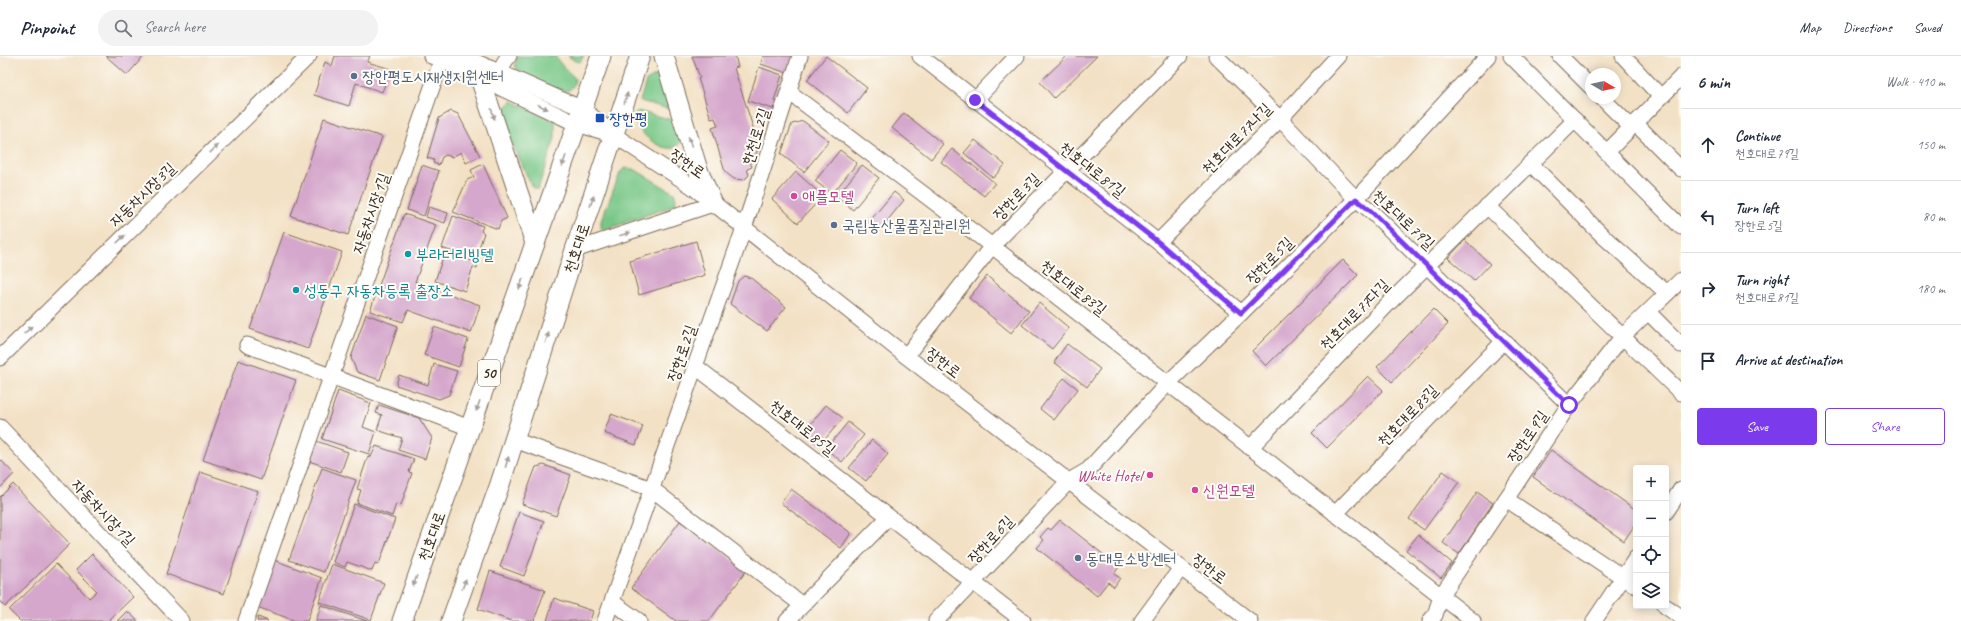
<!DOCTYPE html>
<meta charset="utf-8">
<style>
body{margin:0;font-family:Caveat,"Poor Story",sans-serif;background:#f2f2f3;color:#1f2937}
.controls{position:absolute;right:12px;bottom:12px;display:grid;overflow:hidden;border-radius:4px;box-shadow:0 2px 10px #0003}
.controls button{width:36px;height:36px;display:grid;place-items:center;padding:0;border:0;border-bottom:1px solid #e0e1e3;background:#fff;color:#1f2937;font:20px sans-serif}
.compass{position:absolute;left:1585px;top:12px;width:36px;height:36px;border-radius:50%;background:#fff;box-shadow:0 2px 10px #0003;rotate:99deg}
.stop{position:absolute;width:12px;height:12px;margin:-9px;border:3px solid #7c3aed;border-radius:50%;background:#fff}
.stop.end{background:#7c3aed;border-color:#fff;box-shadow:0 1px 4px #0008}
.list{margin:0;padding:0;list-style:none}
h2{display:flex;justify-content:space-between;align-items:center;height:52px;margin:0;padding:0 16px;font-size:17px}
h2 small{font-size:13px;font-weight:400;color:#747a83}
.list li{display:grid;grid-template-columns:26px 1fr auto;gap:12px;align-items:center;box-sizing:border-box;height:72px;padding:0 16px;border-top:1px solid #e0e1e3}
.list b{display:block;font-size:15px;white-space:nowrap}
.list p{margin:0;font-size:13px;white-space:nowrap;color:#747a83}
.list em{font-size:13px;font-style:normal;color:#747a83}
.actions{display:flex;gap:8px;padding:12px 16px}
.actions a{flex:1;padding:9px 0;border:1px solid #7c3aed;border-radius:4px;text-align:center;font-size:14px;color:#7c3aed}
.actions .main{background:#7c3aed;color:#fff}
.icon{flex:none;width:22px;height:22px;fill:none;stroke:currentColor;stroke-width:2;stroke-linecap:round;stroke-linejoin:round}
.map{position:relative;flex:none;width:1681px;height:565px;overflow:hidden}
header{display:flex;align-items:center;gap:24px;box-sizing:border-box;height:56px;padding:0 20px;background:#fff;border-bottom:1px solid #e0e1e3}
header strong{font-size:19px}
nav{display:flex;gap:22px;margin-inline-start:auto;font-size:14px}
.search{width:280px;height:36px;background:#f2f2f3;display:flex;align-items:center;gap:10px;box-sizing:border-box;padding:0 14px;border-radius:22px;color:#747a83;font-size:15px}
main{display:flex}
aside{flex:1;background:#fff}
.map>svg:first-child{display:block}
.green{fill:#78c787;stroke:#5a7852}
.building{fill:#d5a7cc}
.lines{fill:none;stroke-linecap:round;stroke-linejoin:round}
.minor-casing{stroke:#7b6a58;stroke-width:17}
.major-casing{stroke:#7b6a58;stroke-width:21}
.minor{stroke:#fff;stroke-width:15}
.major{stroke:#fff;stroke-width:19}
.oneway{fill:#a79f9a}
.route{stroke:#7c3aed;stroke-width:5}
.service-dot{fill:#5c6f8a;stroke:#fdfcf7;stroke-width:1.5}
.transit-dot{fill:#1a4fb4;stroke:#fdfcf7;stroke-width:1.5}
.hotel-dot{fill:#d1479c;stroke:#fdfcf7;stroke-width:1.5}
.culture-dot{fill:#0f9aa8;stroke:#fdfcf7;stroke-width:1.5}
.labels{text-anchor:middle;stroke-width:4;stroke-linejoin:round;paint-order:stroke}
.shield{fill:#fdfcf7;stroke:#75695f;stroke-width:1}
.shield-label{font-size:15px;font-weight:bold;fill:#3b2a1e}
.service-label{font-size:16px;fill:#4e5e75;stroke:#fdfcf7;text-anchor:start}
.transit-label{font-size:16px;fill:#164399;stroke:#fdfcf7;text-anchor:start}
.street-label{font-size:16px;fill:#3b2a1e;stroke:#fdfcf7}
.hotel-label{font-size:16px;fill:#b23c85;stroke:#fdfcf7;text-anchor:start}
.culture-label{font-size:16px;fill:#0d838f;stroke:#fdfcf7;text-anchor:start}
</style>
<header>
<strong>Pinpoint</strong>
<div class="search"><svg class="icon" aria-label="search" viewBox="0 0 24 24"><circle cx="10" cy="10" r="6"/><path d="M15 15l6 6"/></svg>Search here</div>
<nav><a>Map</a><a>Directions</a><a>Saved</a></nav>
</header>
<main>
<div class="map">
<svg width="1681" height="565" viewBox="0 0 1681 565">
<rect width="100%" height="100%" fill="#fdfcf7"/>
<filter id="ink" filterUnits="userSpaceOnUse"><feTurbulence type="fractalNoise" baseFrequency=".025" numOctaves="2"/><feDisplacementMap in="SourceGraphic" scale="8" xChannelSelector="R" yChannelSelector="G"/><feConvolveMatrix kernelMatrix="1 2 1 2 8 2 1 2 1" color-interpolation-filters="sRGB"/></filter>
<filter id="wash" filterUnits="userSpaceOnUse"><feTurbulence type="fractalNoise" baseFrequency=".012" numOctaves="4" result="noise"/><feDisplacementMap in="SourceGraphic" scale="16" xChannelSelector="R" yChannelSelector="G"/><feGaussianBlur stdDeviation="0.9" result="paint"/><feColorMatrix in="noise" values="0 0 0 0 0 0 0 0 0 0 0 0 0 0 0 0 0 1.4 0 .05"/><feComposite in="paint" operator="in"/></filter>
<g filter="url(#wash)">
<rect width="100%" height="100%" fill="#f3e1c5"/>
<g class="green">
<path d="M518 0H555L564 12 575 22C575 27 573 33 567 35 556 37 527 19 517 14L515 9Z"/>
<path d="M568 0H584L580 6 575 5Z"/>
<path d="M655 20 662 21 672 54 640 45 646 25Z"/>
<path d="M512 45 555 65V82L538 133H535L532 131 501 62 502 55Z"/>
<path d="M638 55 677 65 681 86 674 92C659 95 633 74 634 58Z"/>
<path d="M624 112 634 113 674 137 676 142 675 149 605 174 601 173V165L620 117Z"/>
</g>
<g id="blocks">
<g class="building">
<path d="M106 0H144L127 19Z"/>
<path d="M335 0H370L367 6 391 13 382 36 356 27 349 50 314 39 325 6 332 10Z"/>
<path d="M692 0H735L738 11 734 12 758 87 757 96 754 101 749 103 752 111 747 113 749 119 744 124 734 123 725 116 712 72 718 70 715 62 711 63 698 22H700Z"/>
<path d="M763 0H793L787 17 761 8Z"/>
<path d="M826 0 867 32 848 57 807 24Z"/>
<path d="M1067 0H1097L1054 42 1040 26Z"/>
<path d="M759 11 782 19 774 45 778 46 776 52 773 51V53L748 45Z"/>
<path d="M451 55 458 58 480 100 466 107 461 96 452 101 446 99 442 101 439 109 433 107 434 104 427 102 439 62Z"/>
<path d="M904 57 943 88 931 103 892 72Z"/>
<path d="M324 62 382 81 348 179 291 160Z"/>
<path d="M803 65 829 85 804 116 781 98 792 68Z"/>
<path d="M975 84 1005 109 993 122 964 97Z"/>
<path d="M952 93 995 127 984 140 941 106Z"/>
<path d="M840 94 857 107 832 138 815 125Z"/>
<path d="M483 108 507 162 501 165 498 173 453 156 467 124 474 121 471 114Z"/>
<path d="M422 109 439 115 424 160 407 154Z"/>
<path d="M862 109 879 122 853 154 837 140Z"/>
<path d="M796 116 823 140 798 167 772 143Z"/>
<path d="M894 136 904 144 879 175 869 166Z"/>
<path d="M429 151 448 157 445 167 426 161Z"/>
<path d="M404 158 436 169 415 226 480 249 471 277 408 254 403 266 370 255Z"/>
<path d="M453 160 483 170 481 175 484 177 475 204 442 192Z"/>
<path d="M284 176 342 196 308 293 250 273Z"/>
<path d="M1465 184 1490 208 1474 225 1448 202Z"/>
<path d="M696 185 705 219 639 239 630 205Z"/>
<path d="M445 195 478 207 477 212 473 211 465 235 435 225Z"/>
<path d="M1343 204 1358 219 1266 310 1252 295Z"/>
<path d="M744 220 751 222 786 251 767 275 730 248 738 225Z"/>
<path d="M987 220 1029 255 1011 277 969 242Z"/>
<path d="M1039 247 1069 272 1052 293 1022 269Z"/>
<path d="M1433 253 1448 268 1392 326 1377 311Z"/>
<path d="M366 258 398 270 380 324 357 316 351 302Z"/>
<path d="M434 271 468 283 459 311 424 299Z"/>
<path d="M1067 288 1100 313 1087 331 1054 306Z"/>
<path d="M238 304 296 324 261 424 203 404Z"/>
<path d="M434 308 457 315 449 339 439 343 396 329 399 319 428 329Z"/>
<path d="M1368 320 1383 334 1327 392 1312 377Z"/>
<path d="M1064 322 1078 333 1054 364 1040 353Z"/>
<path d="M338 335 371 347 363 371 376 376 369 398 322 383Z"/>
<path d="M379 349 419 362 432 382 425 403 398 394 402 382 377 374 382 359 376 357Z"/>
<path d="M826 349 843 362 820 389 804 376Z"/>
<path d="M611 358 643 370 636 389 604 377Z"/>
<path d="M848 366 864 379 842 406 826 393Z"/>
<path d="M872 384 888 398 866 425 849 412Z"/>
<path d="M316 385 348 396 341 416 309 405Z"/>
<path d="M376 390 414 403 409 416 412 417 401 449 396 448 392 460 357 447 361 434 357 433 368 400 371 401Z"/>
<path d="M1551 394 1636 454V467L1624 485 1533 421Z"/>
<path d="M0 403 14 418 0 432Z"/>
<path d="M544 409 571 419 556 460 522 448 536 411Z"/>
<path d="M322 412 356 424 324 516 289 504Z"/>
<path d="M1443 415 1459 426 1424 474 1409 463Z"/>
<path d="M200 416 258 435 224 538 166 518Z"/>
<path d="M13 428 70 488 5 551 0 546V441Z"/>
<path d="M791 433 851 477 841 492 781 447Z"/>
<path d="M1477 436 1493 447 1459 498 1443 487Z"/>
<path d="M354 448 395 463 379 508 375 507 372 515 347 506 345 511 333 506Z"/>
<path d="M519 456 544 465 524 520 500 511Z"/>
<path d="M1060 464 1119 511 1114 518 1120 522 1114 531 1108 526 1097 540 1037 492 1044 484 1040 481 1048 472 1051 474Z"/>
<path d="M680 465 747 514 709 565H676L631 532Z"/>
<path d="M1418 479 1452 507 1441 522 1406 494Z"/>
<path d="M92 498 133 541 108 565H20L9 554 56 508 89 542 97 535 76 514Z"/>
<path d="M274 504 322 522 307 565H296L257 551Z"/>
<path d="M332 508 384 527 371 564 319 546Z"/>
<path d="M490 515 545 534 534 565H511L478 553Z"/>
<path d="M554 542 593 555 590 565H547Z"/>
<path d="M321 549 367 565H316Z"/>
<path d="M127 555 138 565H117Z"/>
<path d="M258 561 268 565H257Z"/>
</g>
</g>
</g>
<g filter="url(#ink)">
<use href="#blocks" fill-opacity="0" stroke="#7b6a58" stroke-width="1"/>
<g class="lines">
<defs>
<g id="minor">
<path d="M431 0 442 4 577 68 608 77"/>
<path d="M920 0 1158 186 1241 257"/>
<path d="M1216 0 1280 63 1356 143 1372 156 1569 349"/>
<path d="M1511 0 1681 171"/>
<path d="M1560 0 1591 31"/>
<path d="M1623 0 1661 41"/>
<path d="M442 4 474 5 583 53 614 79 693 131 906 300 1250 565"/>
<path d="M496 26 505 5 509 0"/>
<path d="M789 36 992 190 1473 565"/>
<path d="M1602 42 1626 66 1639 71 1681 113"/>
<path d="M975 44 1017 0"/>
<path d="M1607 96 1681 21"/>
<path d="M1530 107 1604 181 1667 237"/>
<path d="M1487 150 1681 337"/>
<path d="M1158 186 1280 63 1338 0"/>
<path d="M575 194 713 148"/>
<path d="M1648 256 1681 289"/>
<path d="M247 289 470 372"/>
<path d="M906 300 992 190 1180 0"/>
<path d="M0 302 309 0"/>
<path d="M695 310 1023 565"/>
<path d="M0 371 182 565"/>
<path d="M514 384 652 433 802 549"/>
<path d="M1250 392 1386 250 1575 64"/>
<path d="M1506 443 1636 530"/>
<path d="M1666 456 1681 433"/>
<path d="M1335 458 1504 285"/>
<path d="M612 546 639 565"/>
<path d="M1665 550 1681 561"/>
<path d="M246 565 443 0"/>
<path d="M605 565 744 172 800 0"/>
<path d="M787 565 889 461"/>
<path d="M936 565 1069 425 1088 414 1168 327 1241 257 1356 143 1488 0"/>
<path d="M1142 565 1181 512"/>
<path d="M1430 565 1435 559 1441 540 1569 349 1622 281 1681 224"/>
<path d="M1594 565 1636 502"/>
</g>
<g id="major">
<path d="M664 0 698 114 713 148"/>
<path d="M480 22 535 187"/>
<path d="M402 565 601 0"/>
<path d="M451 565 500 428 575 194 640 0"/>
</g>
</defs>
<use href="#minor" class="minor-casing"/>
<use href="#major" class="major-casing"/>
<use href="#minor" class="minor"/>
<use href="#major" class="major"/>
</g>
<defs><path id="oneway-solid" d="M-6-.8H1V-3.2L6.5 0L1 3.2V.8H-6Z"/></defs>
<g class="oneway">
<use href="#oneway-solid" transform="translate(626 42) rotate(-72)"/>
<use href="#oneway-solid" transform="translate(543 51) rotate(26)"/>
<use href="#oneway-solid" transform="translate(493 58) rotate(72)"/>
<use href="#oneway-solid" transform="translate(690 86) rotate(-107)"/>
<use href="#oneway-solid" transform="translate(214 93) rotate(-44)"/>
<use href="#oneway-solid" transform="translate(564 105) rotate(109)"/>
<use href="#oneway-solid" transform="translate(592 145) rotate(-71)"/>
<use href="#oneway-solid" transform="translate(625 178) rotate(-18)"/>
<use href="#oneway-solid" transform="translate(121 183) rotate(-44)"/>
<use href="#oneway-solid" transform="translate(521 228) rotate(109)"/>
<use href="#oneway-solid" transform="translate(28 274) rotate(-44)"/>
<use href="#oneway-solid" transform="translate(547 282) rotate(-72)"/>
<use href="#oneway-solid" transform="translate(478 350) rotate(109)"/>
<use href="#oneway-solid" transform="translate(507 406) rotate(-73)"/>
<use href="#oneway-solid" transform="translate(415 525) rotate(109)"/>
<use href="#oneway-solid" transform="translate(464 528) rotate(-70)"/>
</g>
</g>
<g class="lines" filter="url(#ink)">
<path class="route" d="M975 44 1158 186 1241 257 1356 143 1372 156 1569 349"/>
</g>
<g class="service-dot">
<circle cx="354" cy="20" r="4"/>
<circle cx="834" cy="169" r="4"/>
<circle cx="1078" cy="502" r="4"/>
</g>
<rect class="transit-dot" x="595" y="57" width="10" height="10" rx="2"/>
<g class="hotel-dot">
<circle cx="794" cy="140" r="4"/>
<circle cx="1150" cy="419" r="4"/>
<circle cx="1195" cy="434" r="4"/>
</g>
<g class="culture-dot">
<circle cx="408" cy="198" r="4"/>
<circle cx="296" cy="234" r="4"/>
</g>
<g class="labels">
<rect class="shield" x="478" y="304" width="22" height="26" rx="3"/>
<g class="shield-label">
<text x="489" y="322">50</text>
</g>
<g class="service-label">
<text x="362" y="26">장안평도시재생지원센터</text>
<text x="842" y="175">국립농산물품질관리원</text>
<text x="1086" y="508">동대문소방센터</text>
</g>
<g class="transit-label">
<text x="609" y="68">장한평</text>
</g>
<g class="street-label">
<text transform="translate(755 80) rotate(-72)" y="6">한천로2길</text>
<text transform="translate(1236 82) rotate(-46)" y="6">천호대로77나길</text>
<text transform="translate(688 107) rotate(35)" y="6">장한로</text>
<text transform="translate(1093 113) rotate(38)" y="6">천호대로81길</text>
<text transform="translate(142 138) rotate(-44)" y="6">자동차시장3길</text>
<text transform="translate(1016 140) rotate(-45)" y="6">장한로3길</text>
<text transform="translate(370 157) rotate(-71)" y="6">자동차시장1길</text>
<text transform="translate(1404 163) rotate(43)" y="6">천호대로79길</text>
<text transform="translate(576 192) rotate(-72)" y="6">천호대로</text>
<text transform="translate(1269 204) rotate(-45)" y="6">장한로5길</text>
<text transform="translate(1074 231) rotate(38)" y="6">천호대로83길</text>
<text transform="translate(1354 258) rotate(-46)" y="6">천호대로77다길</text>
<text transform="translate(681 297) rotate(-71)" y="6">장한로2길</text>
<text transform="translate(944 306) rotate(38)" y="6">장한로</text>
<text transform="translate(1407 359) rotate(-46)" y="6">천호대로83길</text>
<text transform="translate(803 371) rotate(38)" y="6">천호대로85길</text>
<text transform="translate(1527 380) rotate(-56)" y="6">장한로9길</text>
<text transform="translate(104 456) rotate(47)" y="6">자동차시장1길</text>
<text transform="translate(431 480) rotate(-70)" y="6">천호대로</text>
<text transform="translate(990 483) rotate(-47)" y="6">장한로6길</text>
<text transform="translate(1210 512) rotate(37)" y="6">장한로</text>
</g>
<g class="hotel-label">
<text x="802" y="146">애플모텔</text>
<text x="1142" y="425" text-anchor="end">White Hotel</text>
<text x="1203" y="440">신원모텔</text>
</g>
<g class="culture-label">
<text x="416" y="204">부라더리빙텔</text>
<text x="304" y="240">성동구 자동차등록 출장소</text>
</g>
</g>
</svg>
<div class="controls">
<button>+</button>
<button>−</button>
<button><svg class="icon" aria-label="locate" viewBox="0 0 24 24"><circle cx="12" cy="12" r="6"/><path d="M12 2v4M12 18v4M2 12h4M18 12h4"/></svg></button>
<button><svg class="icon" aria-label="layers" viewBox="0 0 24 24"><path d="M12 4l9 5-9 5-9-5zM3 14l9 5 9-5"/></svg></button>
</div>
<svg class="compass" viewBox="-18 -18 36 36"><path d="M0-13l5 13h-10z" fill="#e53935"/><path d="M0 13l5-13h-10z" fill="#747a83"/></svg>
<div class="stop" style="left:1569px;top:349px"></div>
<div class="stop end" style="left:975px;top:44px"></div>
</div>
<aside>
<h2>6 min<small>Walk · 410 m</small></h2>
<ul class="list">
<li><svg class="icon" aria-label="ahead" viewBox="0 0 24 24"><path d="M12 20V5M6 11l6-6 6 6"/></svg><div><b>Continue</b><p>천호대로79길</p></div><em>150 m</em></li>
<li><svg class="icon" aria-label="left" viewBox="0 0 24 24"><path d="M17 20v-9H6M10 6l-5 5 5 5"/></svg><div><b>Turn left</b><p>장한로5길</p></div><em>80 m</em></li>
<li><svg class="icon" aria-label="right" viewBox="0 0 24 24"><path d="M7 20v-9h11M14 6l5 5-5 5"/></svg><div><b>Turn right</b><p>천호대로81길</p></div><em>180 m</em></li>
<li><svg class="icon" aria-label="arrive" viewBox="0 0 24 24"><path d="M6 21V4h12l-3 4 3 4H6"/></svg><div><b>Arrive at destination</b></div></li>
</ul>
<div class="actions"><a class="main">Save</a><a>Share</a></div>
</aside>
</main>
